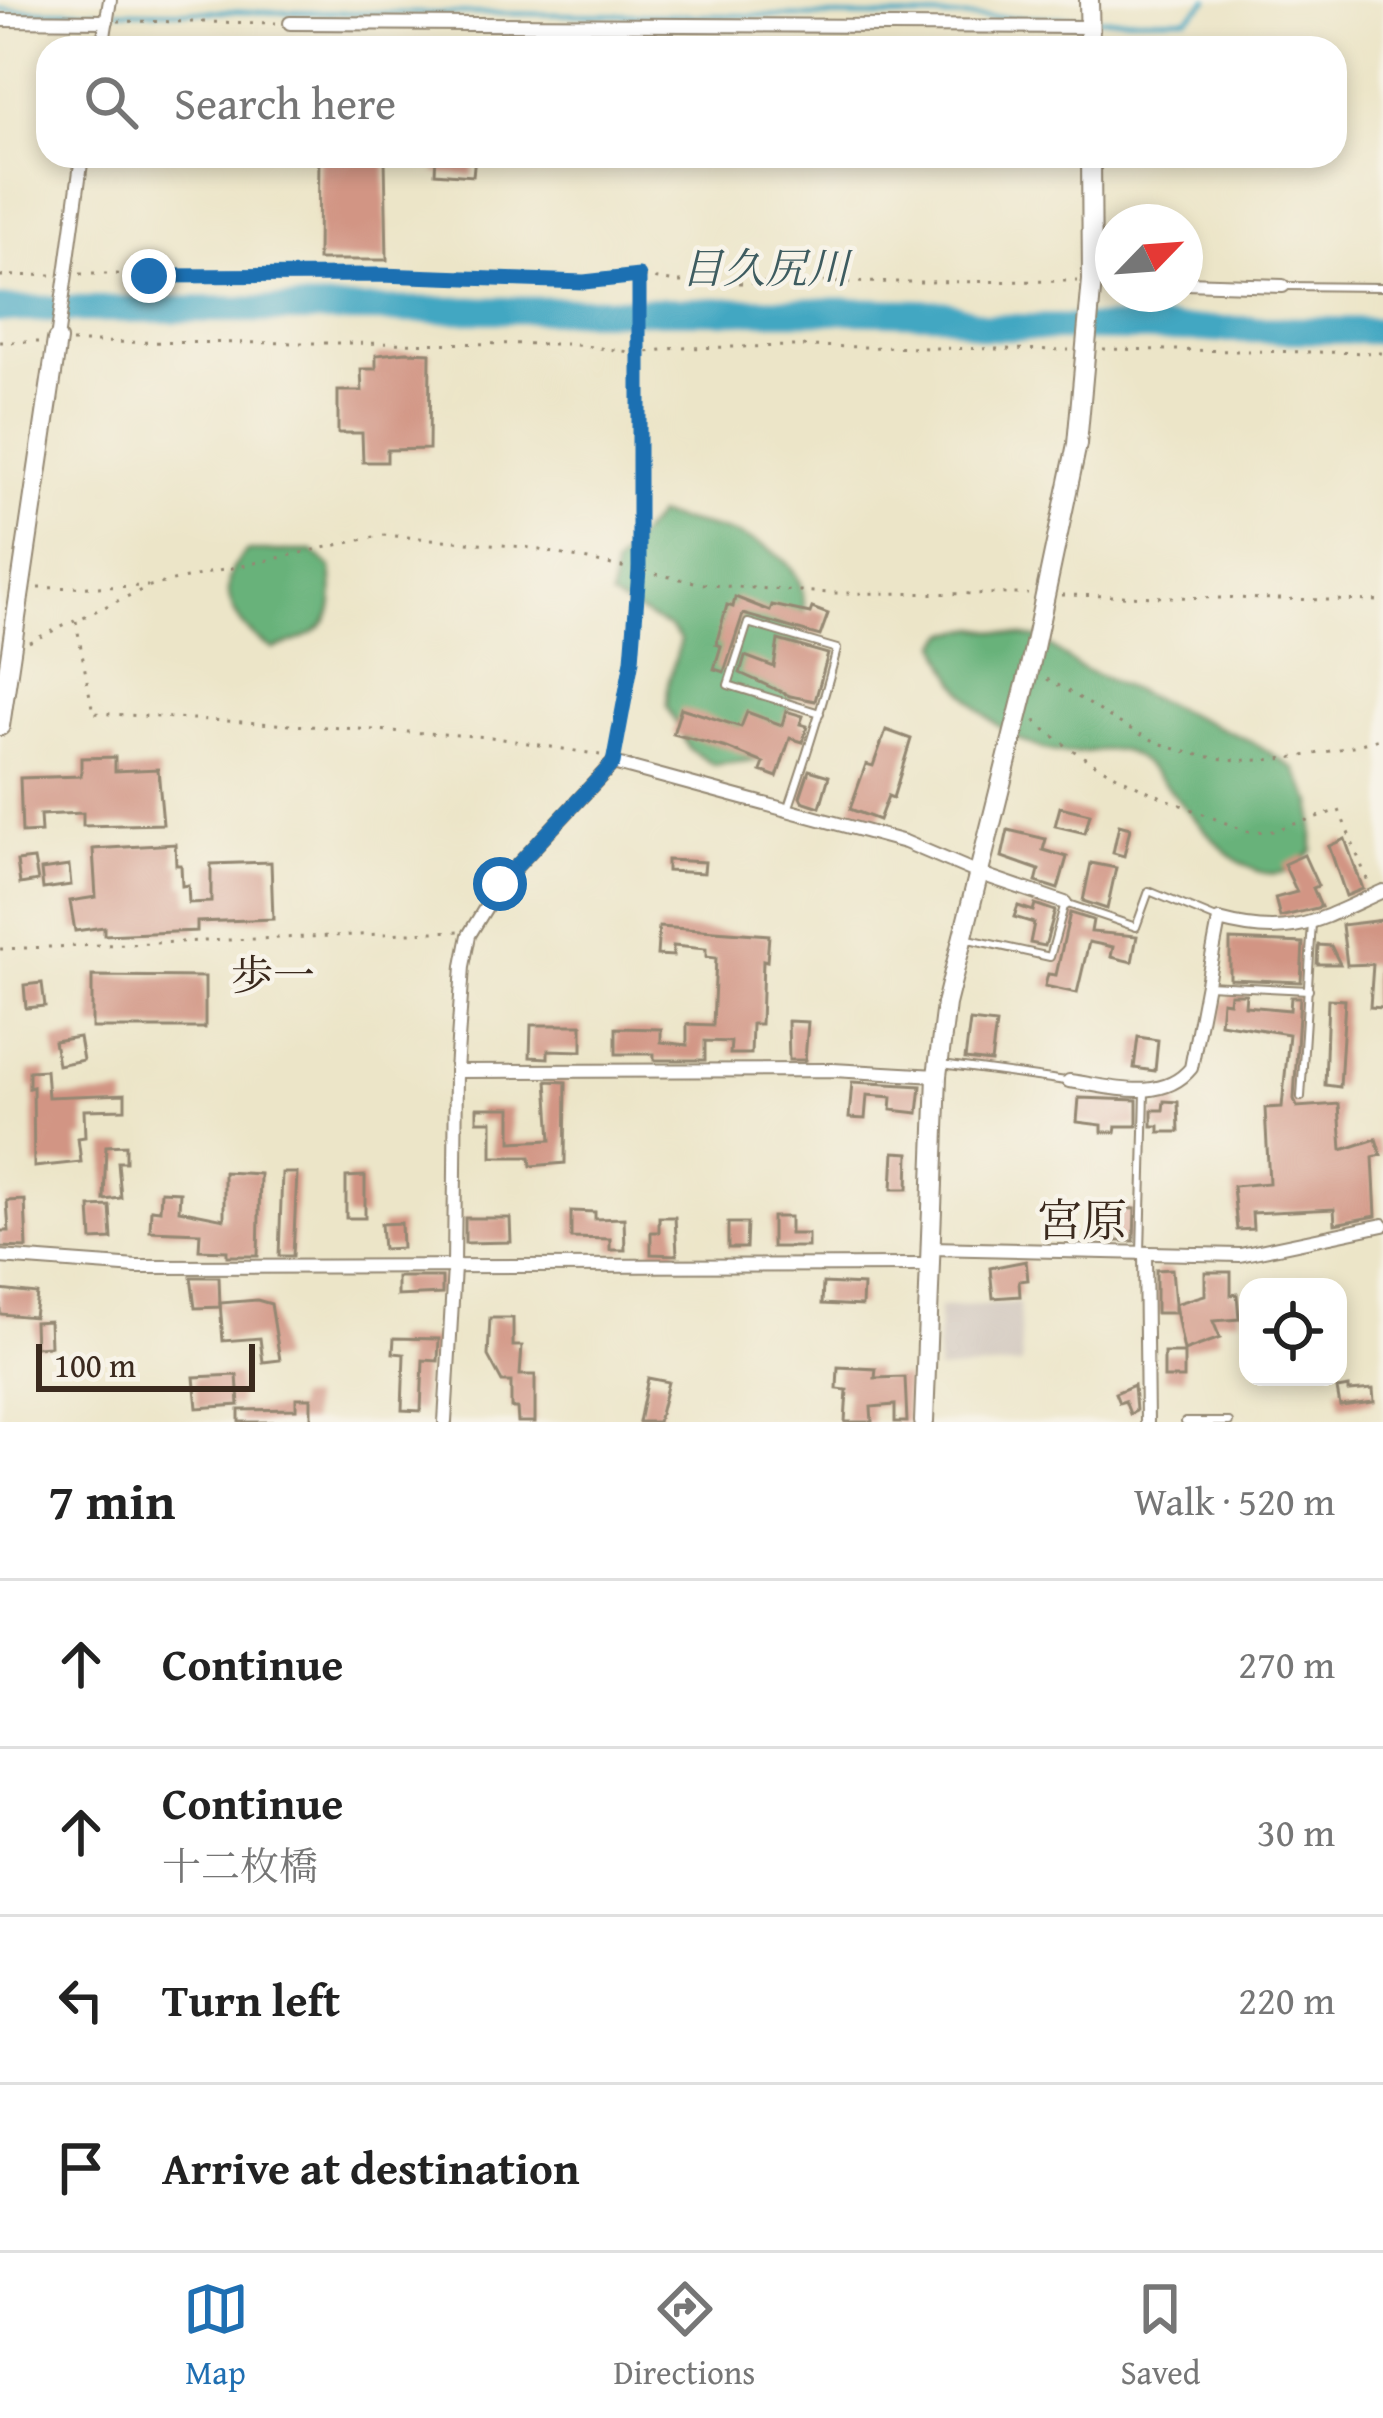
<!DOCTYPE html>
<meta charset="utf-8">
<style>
body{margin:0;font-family:"Gentium Book Plus","Noto Serif JP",serif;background:#f2f2f2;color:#222}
.controls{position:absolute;right:36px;bottom:36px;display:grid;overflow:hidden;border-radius:24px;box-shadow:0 6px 18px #0003}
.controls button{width:108px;height:108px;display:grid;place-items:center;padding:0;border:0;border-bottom:3px solid #e0e0e0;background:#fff;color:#222;font:60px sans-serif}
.compass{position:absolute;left:1095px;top:204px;width:108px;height:108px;border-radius:50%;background:#fff;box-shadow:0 6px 18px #0003;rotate:65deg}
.scale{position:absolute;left:36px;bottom:30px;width:219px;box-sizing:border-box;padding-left:12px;border:6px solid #3b2a1e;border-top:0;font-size:33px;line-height:42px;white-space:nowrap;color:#3b2a1e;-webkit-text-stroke:9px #f7f3e8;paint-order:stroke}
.stop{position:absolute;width:36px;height:36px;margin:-27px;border:9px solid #1f6fb2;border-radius:50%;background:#fff}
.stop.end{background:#1f6fb2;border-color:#fff;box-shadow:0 3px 12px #0008}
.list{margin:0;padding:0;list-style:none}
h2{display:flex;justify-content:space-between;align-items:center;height:156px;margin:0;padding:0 48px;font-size:51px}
h2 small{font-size:39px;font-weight:400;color:#767676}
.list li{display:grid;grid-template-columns:78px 1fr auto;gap:36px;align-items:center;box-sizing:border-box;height:168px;padding:0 48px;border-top:3px solid #e0e0e0}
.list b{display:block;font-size:45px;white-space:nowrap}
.list p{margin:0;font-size:39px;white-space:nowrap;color:#767676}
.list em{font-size:39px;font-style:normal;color:#767676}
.icon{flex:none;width:66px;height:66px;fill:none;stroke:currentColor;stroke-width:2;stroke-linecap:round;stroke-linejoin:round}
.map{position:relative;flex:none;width:1383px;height:1422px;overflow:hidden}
.search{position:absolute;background:#fff;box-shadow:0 6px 18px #0003;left:36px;right:36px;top:36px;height:132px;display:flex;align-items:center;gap:30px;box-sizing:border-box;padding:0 42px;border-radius:36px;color:#767676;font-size:45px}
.sheet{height:828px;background:#fff}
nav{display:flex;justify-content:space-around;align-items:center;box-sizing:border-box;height:168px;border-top:3px solid #e0e0e0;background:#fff;font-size:33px;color:#767676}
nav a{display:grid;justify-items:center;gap:6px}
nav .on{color:#1f6fb2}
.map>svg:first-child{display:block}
.industrial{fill:#cdc2b9}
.forest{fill:#68b27a;stroke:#526e4c;stroke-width:3}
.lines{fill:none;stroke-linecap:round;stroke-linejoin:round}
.stream{stroke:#42a7c2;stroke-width:4.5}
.river{stroke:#42a7c2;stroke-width:27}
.building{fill:#d29584}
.lane-casing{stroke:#948873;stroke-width:10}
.street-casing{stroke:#948873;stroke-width:16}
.secondary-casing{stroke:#948873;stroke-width:22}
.path{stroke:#948873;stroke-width:3;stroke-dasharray:3 9;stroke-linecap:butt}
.lane{stroke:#fff;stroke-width:6}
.street{stroke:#fff;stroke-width:12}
.secondary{stroke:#fff;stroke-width:18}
.route{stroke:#1f6fb2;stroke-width:15}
.labels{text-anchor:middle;stroke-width:9;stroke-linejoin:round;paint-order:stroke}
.water-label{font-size:42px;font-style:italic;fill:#3e5c60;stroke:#f7f3e8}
.neighbourhood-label{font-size:42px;fill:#3b2a1e;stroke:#f7f3e8}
.quarter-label{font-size:45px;fill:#3b2a1e;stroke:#f7f3e8}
</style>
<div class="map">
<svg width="1383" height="1422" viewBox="0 0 1383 1422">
<rect width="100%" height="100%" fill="#f7f3e8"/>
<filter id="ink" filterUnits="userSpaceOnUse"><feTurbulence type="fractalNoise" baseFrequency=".00833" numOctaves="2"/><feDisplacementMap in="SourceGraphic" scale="24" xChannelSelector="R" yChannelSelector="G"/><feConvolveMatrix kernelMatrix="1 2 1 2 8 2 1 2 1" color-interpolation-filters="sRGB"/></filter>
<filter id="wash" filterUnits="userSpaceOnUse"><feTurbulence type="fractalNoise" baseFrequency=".004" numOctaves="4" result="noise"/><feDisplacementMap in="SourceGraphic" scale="48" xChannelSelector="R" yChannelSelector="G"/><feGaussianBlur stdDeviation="2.7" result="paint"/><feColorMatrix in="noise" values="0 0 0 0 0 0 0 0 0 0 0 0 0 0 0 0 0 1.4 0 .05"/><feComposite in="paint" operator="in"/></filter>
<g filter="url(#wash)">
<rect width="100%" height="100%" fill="#ece5c8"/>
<path class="industrial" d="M1019 1303 1022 1365 937 1371 939 1307Z"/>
<g class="forest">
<path d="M657 515C706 528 802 536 804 604 805 619 800 636 798 650 793 689 788 722 772 758L714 765 689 749 667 706 668 683 681 640 670 628 611 598 614 567Z"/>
<path d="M247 551H313L331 568C338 626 324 632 273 649 235 627 209 586 247 551Z"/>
<path d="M977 628 1041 639 1078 667 1251 741 1295 769 1313 803V850C1305 857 1294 869 1284 872 1227 889 1174 774 1128 753 1110 745 1084 755 1064 753 1008 747 954 696 939 643L948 633Z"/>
</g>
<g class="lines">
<g class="stream">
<path d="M0 10 97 11"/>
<path d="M118 11 1080 18"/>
<path d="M1098 19 1187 18 1208 0"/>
</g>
<path class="river" d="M0 309 866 311 944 313 985 327 1383 331"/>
</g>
<g id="blocks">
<g class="building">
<path d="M436 156H475L473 176 435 173Z"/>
<path d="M319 158 385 159 387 260H318Z"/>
<path d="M407 352 430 353 429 449 387 450V462H363L362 433H338V391H362L361 369H376V355Z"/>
<path d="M735 597 770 611 772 605 810 613 812 608 828 614 820 636 743 614 724 672 714 669 721 646 716 644 727 605 733 607Z"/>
<path d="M778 640 828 654 815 701 790 696 740 673 745 656 774 667Z"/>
<path d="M681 708 741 727 747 712 782 725 786 711 803 716 800 724 807 726 803 742 790 738 777 777 761 771 764 763 727 748 673 734Z"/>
<path d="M886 730 911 739 893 798 888 796 879 820 850 809 866 764 873 766Z"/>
<path d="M115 757V771L158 769 163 824 83 826V813L40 815 41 832 22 833 20 778 81 776V758Z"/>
<path d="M809 770 829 776 820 807 802 801 800 797Z"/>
<path d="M1060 807 1090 814 1085 833 1055 826Z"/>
<path d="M1119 825 1130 828 1124 856 1113 853Z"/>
<path d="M1008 830 1046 839 1043 850 1067 857 1058 889 1036 882 1039 870 1002 857Z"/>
<path d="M1345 839 1363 889 1346 896 1329 846Z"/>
<path d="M175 844 176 865H181L182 886 188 885 189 903 211 902V864L271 862 273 919 197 922V931L104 935V927L75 931 70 901 96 897 93 849Z"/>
<path d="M1304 855 1318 886 1313 888 1321 907 1280 917 1275 898 1297 892 1284 864Z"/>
<path d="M34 859 38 881 20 884 17 861Z"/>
<path d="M667 860 705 862 704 873 667 871Z"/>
<path d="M1091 863 1116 868 1107 909 1083 901Z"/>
<path d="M69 866 71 885 43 889 41 870Z"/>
<path d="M1035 904 1055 911 1045 946 1030 943 1034 923 1014 917 1018 906 1033 911Z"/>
<path d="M1070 913 1093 920 1091 932 1137 936 1132 962 1111 957 1113 947 1089 942 1077 993 1045 986 1048 974 1056 975Z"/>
<path d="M1383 920V1008L1370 1007 1373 964 1347 965 1342 925Z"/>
<path d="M659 927 769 935 767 961 763 960 761 1024H752L751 1054H730L731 1042 705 1041V1060H654V1054H616V1028L661 1029V1042L687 1045V1024L713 1025 716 958 706 957V949L673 946V956L657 955Z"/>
<path d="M1230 940 1303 943 1301 982 1230 979Z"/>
<path d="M1318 945 1331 946 1340 964H1317Z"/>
<path d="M92 976 205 977V1028H92Z"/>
<path d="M42 983 45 1006 26 1008 24 985Z"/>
<path d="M1230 994H1246L1245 1006 1290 1010 1291 997H1300L1294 1099 1297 1107 1339 1104 1342 1150 1376 1139 1381 1155 1373 1157 1376 1216 1335 1224 1334 1209 1252 1213 1253 1229 1237 1230 1233 1186 1269 1183 1265 1108 1282 1107 1289 1034 1220 1023 1222 1001 1229 1002Z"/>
<path d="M1328 999 1345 1000 1340 1087 1325 1085Z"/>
<path d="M788 1021 808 1022 805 1060H789Z"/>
<path d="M970 1021 996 1024 991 1062 965 1059Z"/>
<path d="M531 1025H582V1051L548 1050V1058L530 1057Z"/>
<path d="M79 1037 83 1060 58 1065 54 1041Z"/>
<path d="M1138 1037 1158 1040 1155 1071 1134 1068Z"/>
<path d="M46 1070 48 1097 125 1094V1109L84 1110 85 1137 78 1138 81 1162 34 1167 33 1087 29 1088V1071Z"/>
<path d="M547 1081 566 1082 565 1163 531 1166 530 1157H492V1121H477V1108H511V1142L551 1140Z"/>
<path d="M852 1082 921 1086 918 1113 891 1110 892 1097 867 1095 865 1119 849 1118Z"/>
<path d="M1079 1098 1137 1100V1126H1116L1115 1132H1102V1125L1077 1122Z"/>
<path d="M1164 1101 1178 1102 1179 1132H1159V1126H1152V1110H1163Z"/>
<path d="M126 1145V1162H118L121 1198 104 1200 106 1146Z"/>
<path d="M894 1152 909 1153 908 1189H892Z"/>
<path d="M224 1172 260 1174 258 1256H227V1251L199 1250 200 1233 150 1231 151 1209 160 1210 161 1191 180 1192 179 1210 224 1219Z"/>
<path d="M282 1173H297L293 1256H279Z"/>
<path d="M365 1176V1218H346V1177Z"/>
<path d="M25 1200 27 1248 0 1247V1231H9L7 1201Z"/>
<path d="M110 1206 112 1239 92 1240 90 1207Z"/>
<path d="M1117 1208 1135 1209 1134 1241H1116Z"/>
<path d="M571 1211 595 1212V1219L624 1218 625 1250H610V1239L571 1238Z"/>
<path d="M659 1217H675L677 1255 651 1254V1232H659Z"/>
<path d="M772 1217H790V1234H808V1247H772Z"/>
<path d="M465 1218H510L511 1242 465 1243Z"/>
<path d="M401 1223 402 1248 383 1249 381 1224Z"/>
<path d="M728 1223H747L746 1248H728Z"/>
<path d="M1026 1261 1028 1280 1019 1281 1020 1296 993 1298 990 1268Z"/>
<path d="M1172 1269 1175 1304 1205 1295V1272H1231V1295L1237 1294 1239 1319 1213 1321 1220 1338 1184 1351 1175 1305V1313H1156V1270Z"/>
<path d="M191 1277H219L220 1307 195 1308Z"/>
<path d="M397 1277H442V1294L397 1296Z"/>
<path d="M823 1283 863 1285 862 1306 822 1304Z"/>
<path d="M0 1290 37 1294 34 1317 0 1314Z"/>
<path d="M257 1300 271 1304 280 1360 263 1362 260 1338 223 1341 220 1303Z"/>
<path d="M490 1318H513V1346H522L520 1375H535V1422H518L517 1408H511V1382H502L488 1356Z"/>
<path d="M49 1321 50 1346 35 1347 34 1322Z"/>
<path d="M394 1338 439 1339 438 1361 423 1360 421 1411 402 1410 404 1354 393 1353Z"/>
<rect x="1164" y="1353" width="20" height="25"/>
<path d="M838 1367 876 1369 875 1378 905 1377 907 1422H895V1405L871 1407 872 1422H845L847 1390 837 1389Z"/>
<path d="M237 1375 239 1405 197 1408 194 1377Z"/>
<path d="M648 1378 668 1382 658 1422H639Z"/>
<path d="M1134 1385 1136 1411 1130 1414 1125 1401 1119 1403 1115 1393Z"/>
<path d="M1349 1387V1391L1373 1389 1374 1402 1340 1406 1337 1389Z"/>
<path d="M296 1398H311V1422H239V1410L296 1409Z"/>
</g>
</g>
</g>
<g filter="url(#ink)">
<use href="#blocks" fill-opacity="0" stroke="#948873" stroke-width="3"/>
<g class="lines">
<defs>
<g id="lane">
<path d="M1283 286 1383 287"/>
<path d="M788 810C806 757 823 704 837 649L748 623 728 685 820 713"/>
<path d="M964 938 1050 957 1065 903 1136 927 1149 891 1219 920"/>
<path d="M1207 985 1309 990"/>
<path d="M942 1064 1066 1081"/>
<path d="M1301 1097 1312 923"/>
<path d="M1141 1253 1145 1091"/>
<path d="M1185 1422H1229"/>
</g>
<g id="street">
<path d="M0 20 107 21"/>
<path d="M290 23 1090 27"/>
<path d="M102 48 110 0"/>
<path d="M1092 280 1113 281"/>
<path d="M1185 283 1283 286"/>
<path d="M57 340 82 156"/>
<path d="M456 1071 833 1070 937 1076"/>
<path d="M1069 1081C1109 1086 1162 1104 1191 1068L1219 920C1292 940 1318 920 1383 891"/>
<path d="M930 1248 1240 1255 1383 1225"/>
<path d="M1145 1253 1147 1422"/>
<path d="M0 1257 137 1267 930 1265"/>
<path d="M445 1422 454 1267 456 1071 463 966 469 935 500 884 613 763 905 842 978 873 1065 903"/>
</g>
<g id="secondary">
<path d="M1089 0 1090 48"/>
<path d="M0 726 57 340"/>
<path d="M924 1422 937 1076 946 1004 1028 676 1077 444 1092 280 1091 156"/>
</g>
</defs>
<use href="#lane" class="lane-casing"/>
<use href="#street" class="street-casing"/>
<use href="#secondary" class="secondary-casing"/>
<g class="path">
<path d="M118 21 276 23"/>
<path d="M80 274 381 275 584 282 639 276 677 282 744 283 1077 281"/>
<path d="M0 276 52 275"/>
<path d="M0 342H39"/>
<path d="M72 342 569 344 638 353 678 348 797 346 1069 350"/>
<path d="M1103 349 1383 353"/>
<path d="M38 588 148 586"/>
<path d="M1062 595 1383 601"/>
<path d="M76 621 93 713 491 737 600 755"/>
<path d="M29 642 150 586 383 535 525 547 709 585 830 593 1028 594"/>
<path d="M1047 679C1085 699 1121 728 1162 744 1235 773 1310 758 1383 738"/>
<path d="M1035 721C1096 775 1171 801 1246 831L1266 833 1339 810 1369 884"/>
<path d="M615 750C648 593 638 434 639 276"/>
<path d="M0 949 459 931"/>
</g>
<use href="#lane" class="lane"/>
<use href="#street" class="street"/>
<use href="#secondary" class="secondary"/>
</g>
</g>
<g class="lines" filter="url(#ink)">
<path class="route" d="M149 276 381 275 584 282 639 276V570L632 660 613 763 500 884"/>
</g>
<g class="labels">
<g class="water-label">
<text x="765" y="283">目久尻川</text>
</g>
<g class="neighbourhood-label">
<text x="273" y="990">歩一</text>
</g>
<g class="quarter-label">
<text x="1082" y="1236">宮原</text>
</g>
</g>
</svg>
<div class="controls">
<button><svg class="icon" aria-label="locate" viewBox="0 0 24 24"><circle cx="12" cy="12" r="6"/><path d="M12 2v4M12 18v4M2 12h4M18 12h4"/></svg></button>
</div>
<svg class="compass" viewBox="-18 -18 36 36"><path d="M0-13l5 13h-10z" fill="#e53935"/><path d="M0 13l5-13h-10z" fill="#767676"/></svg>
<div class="scale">100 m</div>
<div class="stop" style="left:500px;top:884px"></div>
<div class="stop end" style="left:149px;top:276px"></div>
<div class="search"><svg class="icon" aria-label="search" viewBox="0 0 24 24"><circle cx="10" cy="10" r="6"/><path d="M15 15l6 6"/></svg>Search here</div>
</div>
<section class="sheet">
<h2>7 min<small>Walk · 520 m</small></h2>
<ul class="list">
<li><svg class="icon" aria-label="ahead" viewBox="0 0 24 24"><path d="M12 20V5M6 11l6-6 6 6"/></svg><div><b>Continue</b></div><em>270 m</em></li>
<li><svg class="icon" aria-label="ahead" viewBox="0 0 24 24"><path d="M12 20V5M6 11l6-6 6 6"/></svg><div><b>Continue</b><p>十二枚橋</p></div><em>30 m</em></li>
<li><svg class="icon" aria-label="left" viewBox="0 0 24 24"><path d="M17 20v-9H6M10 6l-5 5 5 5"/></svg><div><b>Turn left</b></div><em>220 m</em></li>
<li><svg class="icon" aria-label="arrive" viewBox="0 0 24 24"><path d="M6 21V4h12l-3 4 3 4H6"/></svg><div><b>Arrive at destination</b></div></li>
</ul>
</section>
<nav>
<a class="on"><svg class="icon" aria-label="map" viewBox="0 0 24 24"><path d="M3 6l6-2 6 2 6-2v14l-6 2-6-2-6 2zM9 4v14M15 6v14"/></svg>Map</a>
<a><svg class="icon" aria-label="directions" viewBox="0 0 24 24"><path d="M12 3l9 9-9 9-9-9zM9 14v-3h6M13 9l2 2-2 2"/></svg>Directions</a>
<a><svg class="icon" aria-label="saved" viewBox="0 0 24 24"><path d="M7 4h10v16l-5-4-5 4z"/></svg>Saved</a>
</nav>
